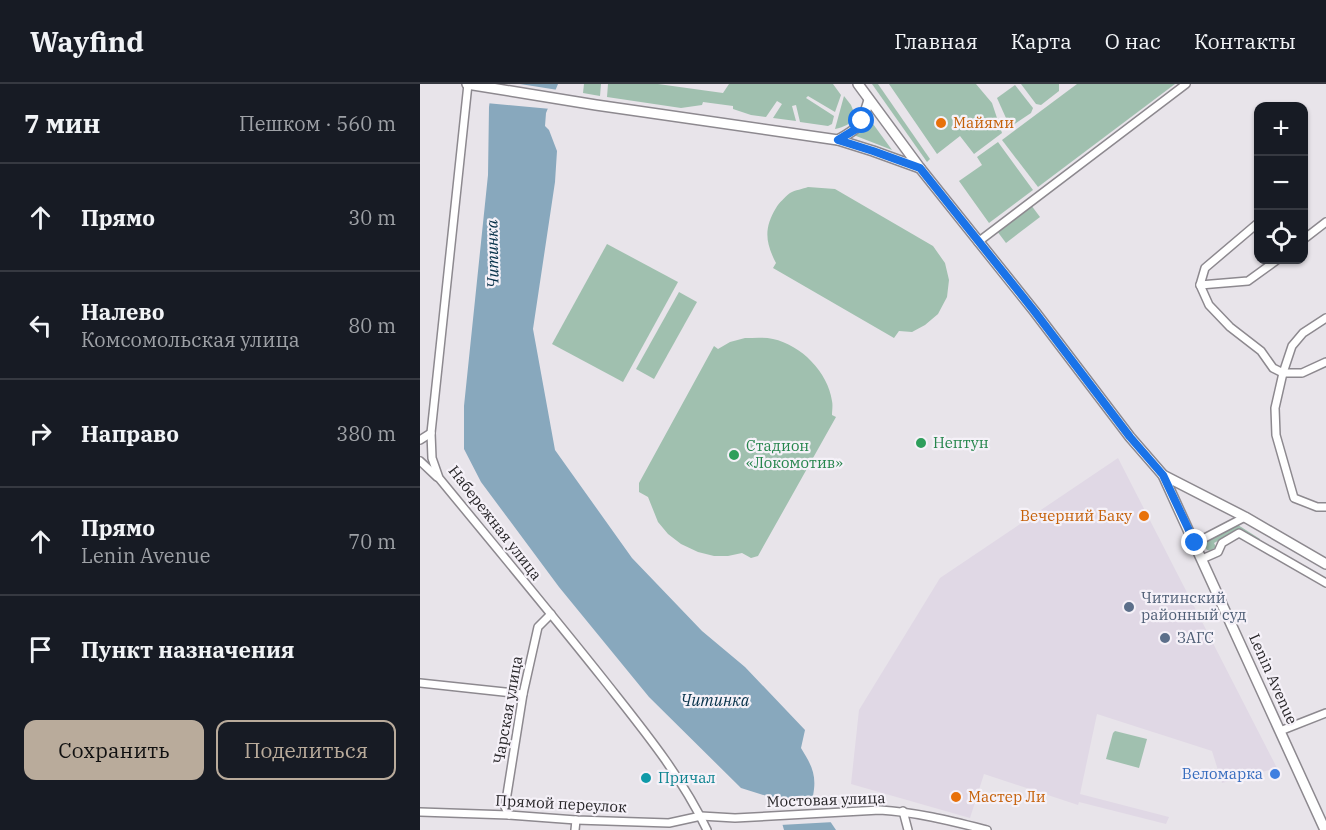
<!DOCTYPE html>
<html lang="ru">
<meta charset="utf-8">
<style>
body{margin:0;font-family:"IBM Plex Serif",serif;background:#20242c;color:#f1f3f6}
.controls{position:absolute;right:18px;top:18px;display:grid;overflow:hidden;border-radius:12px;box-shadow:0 2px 4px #0004}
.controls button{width:54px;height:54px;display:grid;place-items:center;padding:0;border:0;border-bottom:2px solid #363941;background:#171b24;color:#f1f3f6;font:30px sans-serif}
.stop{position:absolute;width:18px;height:18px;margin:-14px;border:4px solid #1a73e8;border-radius:50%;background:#fff}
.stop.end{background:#1a73e8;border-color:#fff;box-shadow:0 2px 6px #0008}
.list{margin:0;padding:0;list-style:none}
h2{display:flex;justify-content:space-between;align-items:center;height:78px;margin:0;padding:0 24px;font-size:26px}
h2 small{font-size:20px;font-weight:400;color:#9ea1a6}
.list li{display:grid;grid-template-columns:39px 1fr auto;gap:18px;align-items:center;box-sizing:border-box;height:108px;padding:0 24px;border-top:2px solid #363941}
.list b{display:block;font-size:22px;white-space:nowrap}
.list p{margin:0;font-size:20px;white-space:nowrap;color:#9ea1a6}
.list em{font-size:20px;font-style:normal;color:#9ea1a6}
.actions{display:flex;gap:12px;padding:18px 24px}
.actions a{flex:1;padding:14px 0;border:2px solid #b9ab9b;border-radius:12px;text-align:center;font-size:21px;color:#b9ab9b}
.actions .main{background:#b9ab9b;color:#111}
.icon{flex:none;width:33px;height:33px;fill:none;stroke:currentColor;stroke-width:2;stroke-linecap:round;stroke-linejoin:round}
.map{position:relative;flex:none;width:906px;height:746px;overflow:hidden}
header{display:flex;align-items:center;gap:36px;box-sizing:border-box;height:84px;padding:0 30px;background:#171b24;border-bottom:2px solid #363941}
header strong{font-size:28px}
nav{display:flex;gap:33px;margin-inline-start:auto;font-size:21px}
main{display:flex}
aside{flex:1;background:#171b24}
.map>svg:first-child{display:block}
.built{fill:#e0d8e5}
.green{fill:#a0c0af}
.water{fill:#88a8bd}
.pier{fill:#e8e4ea}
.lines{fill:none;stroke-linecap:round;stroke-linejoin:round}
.street-casing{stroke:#8d898f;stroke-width:10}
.secondary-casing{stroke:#8d898f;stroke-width:12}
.street{stroke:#fff;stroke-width:7}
.secondary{stroke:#fff;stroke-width:9}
.route{stroke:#1a73e8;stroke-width:8}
.food-dot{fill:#e8710a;stroke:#f5f1f8;stroke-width:2}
.leisure-dot{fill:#2e9e5b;stroke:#f5f1f8;stroke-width:2}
.service-dot{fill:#5c6f8a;stroke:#f5f1f8;stroke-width:2}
.shop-dot{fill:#3f7fe0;stroke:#f5f1f8;stroke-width:2}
.culture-dot{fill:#0f9aa8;stroke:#f5f1f8;stroke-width:2}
.labels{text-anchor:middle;stroke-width:4.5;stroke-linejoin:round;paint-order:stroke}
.food-label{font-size:15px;fill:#c56008;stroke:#f5f1f8;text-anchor:start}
.leisure-label{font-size:15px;fill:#27864d;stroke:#f5f1f8;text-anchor:start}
.street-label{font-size:15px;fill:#262427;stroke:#f5f1f8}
.service-label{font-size:15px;fill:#4e5e75;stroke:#f5f1f8;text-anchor:start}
.shop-label{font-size:15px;fill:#366cbe;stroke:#f5f1f8;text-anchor:end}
.culture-label{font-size:15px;fill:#0d838f;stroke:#f5f1f8;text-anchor:start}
.water-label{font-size:16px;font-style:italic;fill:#063149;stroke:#f5f1f8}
</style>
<header>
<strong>Wayfind</strong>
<nav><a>Главная</a><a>Карта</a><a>О нас</a><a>Контакты</a></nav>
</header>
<main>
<aside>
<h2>7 мин<small>Пешком · 560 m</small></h2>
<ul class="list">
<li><svg class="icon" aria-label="ahead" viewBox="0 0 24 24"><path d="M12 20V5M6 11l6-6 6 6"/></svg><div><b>Прямо</b></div><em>30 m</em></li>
<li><svg class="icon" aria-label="left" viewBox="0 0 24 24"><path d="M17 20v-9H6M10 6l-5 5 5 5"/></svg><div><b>Налево</b><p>Комсомольская улица</p></div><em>80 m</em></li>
<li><svg class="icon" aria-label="right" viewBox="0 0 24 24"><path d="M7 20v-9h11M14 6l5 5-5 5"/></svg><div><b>Направо</b></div><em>380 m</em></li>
<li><svg class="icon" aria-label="ahead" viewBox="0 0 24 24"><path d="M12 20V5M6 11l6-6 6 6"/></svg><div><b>Прямо</b><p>Lenin Avenue</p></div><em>70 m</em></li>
<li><svg class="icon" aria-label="arrive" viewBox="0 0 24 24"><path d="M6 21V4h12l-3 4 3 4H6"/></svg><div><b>Пункт назначения</b></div></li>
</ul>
<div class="actions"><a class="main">Сохранить</a><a>Поделиться</a></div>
</aside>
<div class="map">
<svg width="906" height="746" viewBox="0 0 906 746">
<rect width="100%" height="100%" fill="#e8e4ea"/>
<path class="built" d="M698 374 857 684 802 699 792 667 677 630 660 710 749 733 746 740 659 718 658 721 564 690 550 734 431 700 439 626 520 494Z"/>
<g class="green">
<path d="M164 0H181L180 12 163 9Z"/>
<path d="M188 0H238L303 9 309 0H413L421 11 415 28 388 12 386 14 414 32 412 40 408 42 380 38 376 21 372 22 376 37 353 34 362 20 357 17 346 33 331 31 313 25V22L283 18 282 21 261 24 187 13Z"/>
<path d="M452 0H458L510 75 507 78Z"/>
<path d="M469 0H556L572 19 582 49 554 70 540 52 517 70Z"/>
<path d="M601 0H639V7L621 21 616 20Z"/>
<path d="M657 0H755L618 103 582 56Z"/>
<path d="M595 1 613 24 611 29 590 43 577 14Z"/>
<path d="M424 12 431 21 435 31C432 40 424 43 415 45Z"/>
<path d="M448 33 472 66 431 50Z"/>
<path d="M578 58 613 106 569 139 539 97 562 81 557 73Z"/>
<path d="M388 103 415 105 513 162 525 179 529 196 527 213 518 230 505 241 492 248 479 247 474 254 353 184 356 179C345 158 344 144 356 124 359 119 365 113 370 109 375 106 383 105 388 103Z"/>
<path d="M611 121 620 133 586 159 577 147Z"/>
<path d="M187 160 258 198 203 298 132 260Z"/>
<path d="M259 208 277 218 234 295 216 285Z"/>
<path d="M325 254C334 254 344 253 353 255 381 261 408 288 412 317 413 321 412 327 412 331L416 333 338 472 331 474 322 469 308 472H294L278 468 261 460 248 450 238 438 228 413 219 408V399L294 262 298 265 310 258Z"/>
<path d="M818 441 840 455 839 457 821 445 794 459 796 463 790 467 787 466 783 460C792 450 806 446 818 441Z"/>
<path d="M695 647 727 655 719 684 686 675 693 649Z"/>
</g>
<path class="water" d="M72 0H138L126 29 125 42 129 46 137 67 135 98 113 245 135 366 212 474 282 547 325 583 385 646 381 664C392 682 397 691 393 712L416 746H364L358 725 350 713 321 704 229 613 139 503 61 398 44 365V322L68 91 69 23Z"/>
<g class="pier">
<path d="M69 0H100L138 6 131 25 66 19Z"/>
<path d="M401 719 414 738 360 741 356 727 351 720Z"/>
</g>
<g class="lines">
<defs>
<g id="street">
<path d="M48 0 11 349 12 374 19 394C74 461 130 528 184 596 221 643 261 691 287 746"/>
<path d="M838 139 785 184 780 201 789 221 810 243 841 267 853 284 863 289H882L906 278"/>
<path d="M884 155 906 138"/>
<path d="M558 158 766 0"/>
<path d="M780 201 828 197 857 176"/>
<path d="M906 234 883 249 872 262 863 289 855 324 856 351 874 414 897 423H906"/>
<path d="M0 356 11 349"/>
<path d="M0 377 17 393"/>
<path d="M775 459 825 433"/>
<path d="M782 475 798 468 802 459 819 449 906 499"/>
<path d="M0 599 103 610"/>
<path d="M860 647 906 629"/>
<path d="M483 727 488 746"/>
<path d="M0 728 89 731 156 736 249 739 281 732 315 734 460 726C496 728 531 737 567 746"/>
<path d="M89 731 85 723 103 610 118 543 131 530"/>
<path d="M155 746 156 736"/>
</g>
<g id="secondary">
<path d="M47 0 176 21 418 56 453 67 500 84"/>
<path d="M438 0 500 84 615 228 710 353 743 391 825 433 906 480"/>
<path d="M418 56C442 42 441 42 449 16"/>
<path d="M743 391 905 746"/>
</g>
</defs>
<use href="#street" class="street-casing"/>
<use href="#secondary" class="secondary-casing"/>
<use href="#street" class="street"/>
<use href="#secondary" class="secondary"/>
</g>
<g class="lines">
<path class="route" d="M442 37 436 45 418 56 453 67 500 84 615 228 710 353 743 391 775 459"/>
</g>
<g class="food-dot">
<circle cx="521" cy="39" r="6"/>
<circle cx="724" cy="432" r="6"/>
<circle cx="536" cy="713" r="6"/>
</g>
<g class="leisure-dot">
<circle cx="501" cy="359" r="6"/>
<circle cx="314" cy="371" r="6"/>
</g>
<g class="service-dot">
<circle cx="709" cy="523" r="6"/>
<circle cx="745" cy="554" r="6"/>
</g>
<circle class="shop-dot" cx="855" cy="690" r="6"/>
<circle class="culture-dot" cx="226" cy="694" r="6"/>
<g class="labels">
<g class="food-label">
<text x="533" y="44">Майями</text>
<text x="712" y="437" text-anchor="end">Вечерний Баку</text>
<text x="548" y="718">Мастер Ли</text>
</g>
<g class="leisure-label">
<text x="513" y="364">Нептун</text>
<text x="326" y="367">Стадион<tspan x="326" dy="17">«Локомотив»</tspan></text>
</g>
<g class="street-label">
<text transform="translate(75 439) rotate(52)" y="5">Набережная улица</text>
<text transform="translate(853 595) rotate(66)" y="5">Lenin Avenue</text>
<text transform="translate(88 626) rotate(-80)" y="5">Чарская улица</text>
<text transform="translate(406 716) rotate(-2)" y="5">Мостовая улица</text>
<text transform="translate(141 720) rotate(3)" y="5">Прямой переулок</text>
</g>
<g class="service-label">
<text x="721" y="519">Читинский<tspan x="721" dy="17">районный суд</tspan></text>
<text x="757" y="559">ЗАГС</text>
</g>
<g class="shop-label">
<text x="843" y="695">Веломарка</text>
</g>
<g class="culture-label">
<text x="238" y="699">Причал</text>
</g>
<g class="water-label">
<text transform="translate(72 170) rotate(-91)" y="6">Читинка</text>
<text x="295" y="622">Читинка</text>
</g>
</g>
</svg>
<div class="controls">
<button>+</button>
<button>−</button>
<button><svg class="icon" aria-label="locate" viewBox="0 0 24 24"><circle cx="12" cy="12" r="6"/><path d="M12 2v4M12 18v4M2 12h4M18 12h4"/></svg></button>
</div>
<div class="stop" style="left:442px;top:37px"></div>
<div class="stop end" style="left:775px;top:459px"></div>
</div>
</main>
